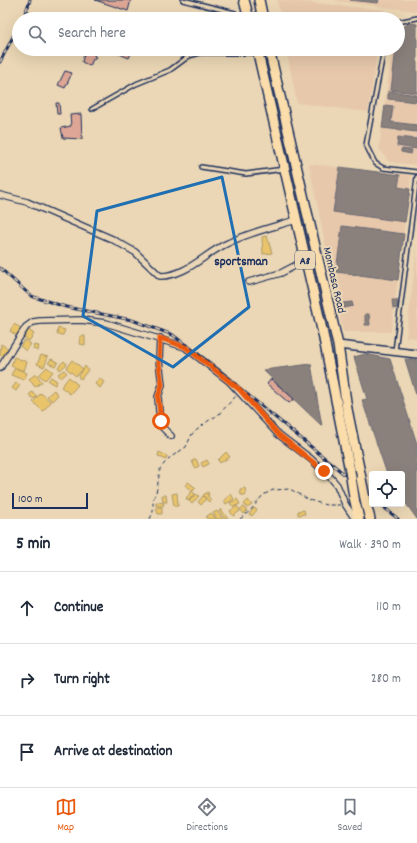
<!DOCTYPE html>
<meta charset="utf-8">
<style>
body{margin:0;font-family:Dekko,sans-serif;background:#f6f6f7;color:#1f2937}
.controls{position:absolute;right:12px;bottom:12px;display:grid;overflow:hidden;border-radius:4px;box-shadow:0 4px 16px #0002}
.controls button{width:36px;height:36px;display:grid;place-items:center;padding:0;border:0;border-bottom:1px solid #e0e1e3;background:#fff;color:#1f2937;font:20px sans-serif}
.scale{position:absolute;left:12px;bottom:10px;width:76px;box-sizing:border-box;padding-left:4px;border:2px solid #1b2f5e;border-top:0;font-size:11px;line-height:14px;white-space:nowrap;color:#1b2f5e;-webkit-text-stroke:3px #ebd7b5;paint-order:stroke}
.stop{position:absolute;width:12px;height:12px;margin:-9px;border:3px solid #ea580c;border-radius:50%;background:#fff}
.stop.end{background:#ea580c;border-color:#fff;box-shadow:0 1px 4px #0008}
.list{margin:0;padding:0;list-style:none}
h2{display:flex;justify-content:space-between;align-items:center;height:52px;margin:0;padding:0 16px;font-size:17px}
h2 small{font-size:13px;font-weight:400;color:#747a83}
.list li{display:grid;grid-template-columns:26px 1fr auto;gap:12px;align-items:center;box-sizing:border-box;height:72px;padding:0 16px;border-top:1px solid #e0e1e3}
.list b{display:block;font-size:15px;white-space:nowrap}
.list em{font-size:13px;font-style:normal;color:#747a83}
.icon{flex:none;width:22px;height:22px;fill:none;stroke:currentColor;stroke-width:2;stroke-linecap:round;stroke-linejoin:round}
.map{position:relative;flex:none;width:417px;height:519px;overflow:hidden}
.search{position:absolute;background:#fff;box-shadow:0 4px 16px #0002;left:12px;right:12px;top:12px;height:44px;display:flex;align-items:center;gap:10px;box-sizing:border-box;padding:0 14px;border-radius:22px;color:#747a83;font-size:15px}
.sheet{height:268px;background:#fff}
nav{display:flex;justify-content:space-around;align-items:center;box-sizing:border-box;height:56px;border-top:1px solid #e0e1e3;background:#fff;font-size:11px;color:#747a83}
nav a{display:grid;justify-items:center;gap:2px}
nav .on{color:#ea580c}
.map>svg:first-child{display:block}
.built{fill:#e7c8ab}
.homes{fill:#e9c46a;stroke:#ab9766}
.industry{fill:#8a817c;stroke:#696873}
.building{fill:#dda695;stroke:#1b2f5e}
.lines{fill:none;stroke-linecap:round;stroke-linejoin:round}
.service-casing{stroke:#1b2f5e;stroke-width:6}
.minor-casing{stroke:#1b2f5e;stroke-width:8}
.tertiary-casing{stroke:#1b2f5e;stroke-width:10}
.trunk-casing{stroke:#1b2f5e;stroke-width:12}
.path{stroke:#1b2f5e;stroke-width:1;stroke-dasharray:4 3;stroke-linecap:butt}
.service{stroke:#ebd7b5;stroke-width:3}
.minor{stroke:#ebd7b5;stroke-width:5.5}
.tertiary{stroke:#ebd7b5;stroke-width:7}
.trunk{stroke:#fbddab;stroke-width:9}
.rail-casing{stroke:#1b2f5e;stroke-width:3}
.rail{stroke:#ebd7b5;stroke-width:1.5;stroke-dasharray:4.5;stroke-linecap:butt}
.trunk-bridge-casing{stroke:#1b2f5e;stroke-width:12;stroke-linecap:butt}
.trunk-bridge{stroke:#fbddab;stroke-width:9}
.route{stroke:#ea580c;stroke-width:5}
.marked{fill:none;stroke:#1f6fb2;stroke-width:3;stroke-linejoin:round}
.labels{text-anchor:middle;stroke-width:4;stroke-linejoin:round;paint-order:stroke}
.shield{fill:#ebd7b5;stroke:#596178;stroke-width:1}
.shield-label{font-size:11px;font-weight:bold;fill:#1b2f5e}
.street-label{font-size:12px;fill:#1b2f5e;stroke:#ebd7b5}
.neighbourhood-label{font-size:13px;font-weight:bold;fill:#1b2f5e;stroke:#ebd7b5}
</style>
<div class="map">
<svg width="417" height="519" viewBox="0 0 417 519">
<rect width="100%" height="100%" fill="#ebd7b5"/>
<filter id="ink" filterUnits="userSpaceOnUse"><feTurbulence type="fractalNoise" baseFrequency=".025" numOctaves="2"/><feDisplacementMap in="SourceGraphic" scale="8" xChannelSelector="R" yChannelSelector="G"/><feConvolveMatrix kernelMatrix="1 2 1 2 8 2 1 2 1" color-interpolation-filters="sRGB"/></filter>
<g filter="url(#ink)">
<g class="built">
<path d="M277 0H282L385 10 383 19H281Z"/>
<path d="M336 0H417V11L336 1Z"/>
<path d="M408 21 417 22V165L389 162 379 148 392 49H398V29Z"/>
<path d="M286 49H378L368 112 297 103Z"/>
<path d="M309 164 411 175 391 332H343Z"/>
<path d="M417 249V338L406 337Z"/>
</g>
<g class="homes">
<path d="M267 236 272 253 263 254 262 237Z"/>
<path d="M14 324 22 329 17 336 10 331Z"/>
<path d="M26 328 34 334 29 341 21 335Z"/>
<path d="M58 328 65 330 63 335 57 334Z"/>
<path d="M80 336H85V345L79 344Z"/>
<path d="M25 340 31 344 26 351 20 346Z"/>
<path d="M1 344 10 350 4 358 0 355Z"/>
<path d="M34 345 39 346 38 351 33 349Z"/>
<path d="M41 355 48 357 44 367 37 364Z"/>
<path d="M14 357 27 362 24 371 11 366Z"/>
<path d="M51 359 58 362 55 366 48 363Z"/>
<path d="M72 360 83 369 76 376 66 368Z"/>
<path d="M64 361 67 364 60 370 58 367Z"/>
<path d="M85 366 88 370 81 379 78 377Z"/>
<path d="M47 367 53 372 45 380 39 375Z"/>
<path d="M15 368 27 373 24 380 11 375Z"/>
<path d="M64 370 67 373 61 378 58 374Z"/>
<path d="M36 374 42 382 35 387 29 379Z"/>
<path d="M51 377 57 381 55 385 48 381Z"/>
<path d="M69 377 78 385 70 394 61 387Z"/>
<path d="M99 378 104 382 100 388 95 384Z"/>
<path d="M16 383 20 385 16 391 12 388Z"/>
<path d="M54 390 58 395 52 401 47 396Z"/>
<path d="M32 392 37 396 34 399 29 395Z"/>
<path d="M41 393 51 402 43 411 33 402Z"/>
<path d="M159 452 167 456 166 460 158 456Z"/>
<path d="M226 452 230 457 220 463 218 460Z"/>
<path d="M196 459 199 466 195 468 192 461Z"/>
<path d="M207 460 209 464 203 467 201 463Z"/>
<path d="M188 482 196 488 193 491 185 485Z"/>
<path d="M245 488 246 495H241L240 489Z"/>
<path d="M192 491 195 494 188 501 186 498Z"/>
<path d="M208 492 209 495H207L211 500 209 502 203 495Z"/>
<path d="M177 493 178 506H174L172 494Z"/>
<path d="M196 494 199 496 192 504 189 501Z"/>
<path d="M231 494 234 499 226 504 224 500Z"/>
<path d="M162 495H166L167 502H163Z"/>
<path d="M203 496 206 499 201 505 198 502Z"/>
<path d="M237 499 240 504 233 507 230 503Z"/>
<path d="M248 500 252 505 247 508 244 504Z"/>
<path d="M156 502 164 503 163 506H156Z"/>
<path d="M237 506 240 511 233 516 230 511Z"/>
<path d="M158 507H162V514H158L156 508Z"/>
<path d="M244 507 247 511 244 514 240 509Z"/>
<path d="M254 508 257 510 252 516 249 514Z"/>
<path d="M221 509 228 519H225L219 511Z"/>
<path d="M304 510 305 514 298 515V511Z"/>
<path d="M217 511 223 519H217L213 513Z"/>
<path d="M211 513 216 519H207L206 517Z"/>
</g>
<g class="industry">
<path d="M350 0H379L378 3Z"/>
<path d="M409 23 417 24V93L391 90 396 49H398V31Z"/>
<path d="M388 91 417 95V102L388 99Z"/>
<path d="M385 105 393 106 391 122 417 125V132L382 128Z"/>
<path d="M398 137 417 139V149L397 146Z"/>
<path d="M401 149 412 150 411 154 401 152Z"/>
<path d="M340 167 400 175 398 187 410 189 405 222 333 212Z"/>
<path d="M342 226 404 234 398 280 336 272Z"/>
<path d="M392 300H397L398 308 393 309Z"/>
<path d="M352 302 353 306 343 308V303Z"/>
<path d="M365 314H369L370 325H365Z"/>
<path d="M365 354 390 359 417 444V519L402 498V474H387L362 400 367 399 354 357Z"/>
<path d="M405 359 417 360V398Z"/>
<path d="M311 364 322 426 263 370Z"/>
</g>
<g class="building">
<path d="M95 0H131L128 11Z"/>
<path d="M85 49H96L94 56 96 57 94 59H93L90 66 82 62Z"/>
<path d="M121 49H133L129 58 119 54Z"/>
<path d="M65 71 72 73 65 88 58 85Z"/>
<path d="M56 103H59L60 114H57Z"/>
<path d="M81 114 82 139 63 138 61 128 71 126 70 115Z"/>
<path d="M271 379 294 399 289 403 267 384Z"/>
</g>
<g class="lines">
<defs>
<g id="service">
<path d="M183 0 235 13 240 19"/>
<path d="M398 22 417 18"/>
<path d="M384 49 366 145 375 163 383 168 417 172"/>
<path d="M92 109 136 84 170 70 189 56 200 53H256"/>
<path d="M201 167 246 174 284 169"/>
<path d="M395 351 417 177"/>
</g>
<g id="minor">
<path d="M0 195 27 202 112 239 135 252 160 276C187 276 205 253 228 243 250 232 273 227 296 220"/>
<path d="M249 282 281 273 306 260"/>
<path d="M160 338 159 360 162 385 158 397 159 411 162 427 171 436"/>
<path d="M0 368 26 327 33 322 40 321 81 320 106 323 185 347 229 381 278 434 311 459 331 478 337 485 345 504 355 519"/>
</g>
<path id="tertiary" d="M338 345 417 354"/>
<g id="trunk">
<path d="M244 0 249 19"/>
<path d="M259 0 263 19"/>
<path d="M257 49 323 334 350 471"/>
<path d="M269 49 338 345 347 409 361 478"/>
<path d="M354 497 359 519"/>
<path d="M366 504 370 519"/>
</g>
</defs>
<use href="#service" class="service-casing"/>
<use href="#minor" class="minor-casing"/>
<use href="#tertiary" class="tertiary-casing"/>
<use href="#trunk" class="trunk-casing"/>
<g class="path">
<path d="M28 14 30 1 28 0"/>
<path d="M150 519 153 512V500L157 489 160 469 168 459 186 447 192 434 208 421 218 415 236 396"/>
<path d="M240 519 250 511 263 495 273 490 290 489 309 500 326 505H340"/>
</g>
<use href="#service" class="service"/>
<use href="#minor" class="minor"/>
<use href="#tertiary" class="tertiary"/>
<use href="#trunk" class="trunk"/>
<defs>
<g id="rail">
<path d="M23 19 30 0"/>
<path d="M0 62 19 25"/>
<path d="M0 268 31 296 66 307 132 320 173 335 225 376 372 497"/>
<path d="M380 504 398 519"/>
</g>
</defs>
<use href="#rail" class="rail-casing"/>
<use href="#rail" class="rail"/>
<defs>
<g id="trunk-bridge">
<path d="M350 471 354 497"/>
<path d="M361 478 366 504"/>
</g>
</defs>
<use href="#trunk-bridge" class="trunk-bridge-casing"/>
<use href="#trunk-bridge" class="trunk-bridge"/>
</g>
</g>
<g class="lines" filter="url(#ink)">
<path class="route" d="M161 421 158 397 162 385 159 364 160 338 185 347 220 374 240 390 278 434 324 471"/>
</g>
<path class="marked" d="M222 177 249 307 173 367 83 316 97 211Z"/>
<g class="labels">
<rect class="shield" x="295" y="251" width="20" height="18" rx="3"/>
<g class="shield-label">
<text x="305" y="264">A8</text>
</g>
<g class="street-label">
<text transform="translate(335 280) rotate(77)" y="4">Mombasa Road</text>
</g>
<g class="neighbourhood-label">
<text x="241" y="265">sportsman</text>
</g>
</g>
</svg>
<div class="controls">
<button><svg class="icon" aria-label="locate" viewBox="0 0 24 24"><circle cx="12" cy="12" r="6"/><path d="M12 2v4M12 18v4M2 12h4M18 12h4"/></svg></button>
</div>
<div class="scale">100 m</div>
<div class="stop" style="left:161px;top:421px"></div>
<div class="stop end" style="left:324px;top:471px"></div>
<div class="search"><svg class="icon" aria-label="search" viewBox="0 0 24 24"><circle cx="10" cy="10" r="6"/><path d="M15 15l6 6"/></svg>Search here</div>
</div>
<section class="sheet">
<h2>5 min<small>Walk · 390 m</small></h2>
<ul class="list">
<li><svg class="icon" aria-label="ahead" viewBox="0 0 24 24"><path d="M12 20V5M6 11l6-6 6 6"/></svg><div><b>Continue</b></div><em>110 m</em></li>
<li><svg class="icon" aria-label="right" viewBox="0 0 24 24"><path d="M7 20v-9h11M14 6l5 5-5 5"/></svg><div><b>Turn right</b></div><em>280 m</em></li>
<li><svg class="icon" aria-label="arrive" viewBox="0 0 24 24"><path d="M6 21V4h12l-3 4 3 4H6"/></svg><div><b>Arrive at destination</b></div></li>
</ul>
</section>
<nav>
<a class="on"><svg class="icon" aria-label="map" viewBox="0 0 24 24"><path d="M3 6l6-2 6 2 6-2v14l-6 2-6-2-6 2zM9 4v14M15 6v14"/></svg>Map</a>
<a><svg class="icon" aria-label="directions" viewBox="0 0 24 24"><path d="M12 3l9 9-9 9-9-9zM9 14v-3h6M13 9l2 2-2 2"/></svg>Directions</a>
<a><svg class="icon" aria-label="saved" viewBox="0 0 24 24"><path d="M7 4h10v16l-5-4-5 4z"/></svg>Saved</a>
</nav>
